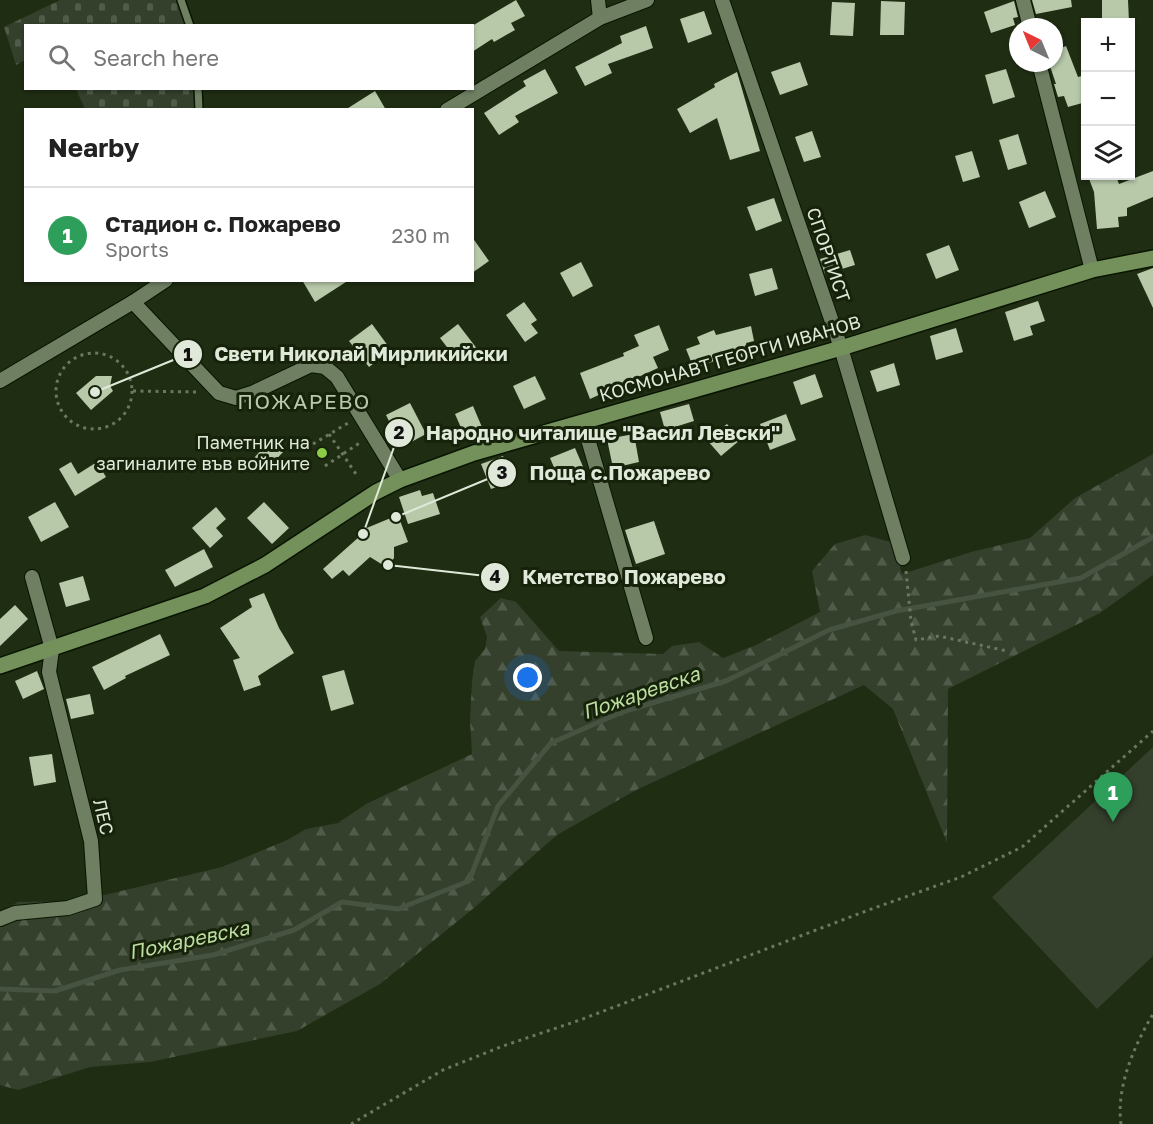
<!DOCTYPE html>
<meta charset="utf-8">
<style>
body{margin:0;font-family:"Golos Text",sans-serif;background:#f2f2f2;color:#222}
.controls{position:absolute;right:18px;top:18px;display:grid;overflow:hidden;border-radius:0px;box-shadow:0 2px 4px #0004}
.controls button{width:54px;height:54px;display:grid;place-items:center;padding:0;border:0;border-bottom:2px solid #e0e0e0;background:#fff;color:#222;font:30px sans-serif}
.compass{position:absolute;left:1009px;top:18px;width:54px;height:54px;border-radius:50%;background:#fff;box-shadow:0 2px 4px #0004;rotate:317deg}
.you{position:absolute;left:528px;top:678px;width:21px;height:21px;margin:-15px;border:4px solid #fff;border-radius:50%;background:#1a73e8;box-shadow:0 0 0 9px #1a73e833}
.badge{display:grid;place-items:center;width:39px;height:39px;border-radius:50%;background:#b45309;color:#fff;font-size:20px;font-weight:700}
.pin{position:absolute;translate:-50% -50px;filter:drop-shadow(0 2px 3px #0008)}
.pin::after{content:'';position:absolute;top:32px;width:21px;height:18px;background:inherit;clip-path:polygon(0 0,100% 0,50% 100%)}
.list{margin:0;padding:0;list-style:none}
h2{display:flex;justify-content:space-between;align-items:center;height:78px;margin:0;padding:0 24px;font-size:26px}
h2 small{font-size:20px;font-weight:400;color:#767676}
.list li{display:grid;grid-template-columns:39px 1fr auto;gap:18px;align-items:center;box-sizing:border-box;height:96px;padding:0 24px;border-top:2px solid #e0e0e0}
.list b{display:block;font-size:22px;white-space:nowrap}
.list p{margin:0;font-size:20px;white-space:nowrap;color:#767676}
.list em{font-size:20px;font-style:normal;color:#767676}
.icon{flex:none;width:33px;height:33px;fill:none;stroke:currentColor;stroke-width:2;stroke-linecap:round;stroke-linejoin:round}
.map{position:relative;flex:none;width:1153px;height:1124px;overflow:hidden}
.search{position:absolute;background:#fff;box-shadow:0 2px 4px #0004;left:24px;top:24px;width:450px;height:66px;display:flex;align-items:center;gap:15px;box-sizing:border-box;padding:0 21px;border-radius:0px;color:#767676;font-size:22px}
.panel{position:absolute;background:#fff;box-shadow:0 2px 4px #0004;left:24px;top:108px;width:450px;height:174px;border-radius:0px}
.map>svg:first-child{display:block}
.forest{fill:url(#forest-firs)}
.cemetery{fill:url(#cemetery-stones)}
.pitch{fill:#343f2c}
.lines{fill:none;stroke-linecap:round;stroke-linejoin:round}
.stream{stroke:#475341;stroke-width:5}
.building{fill:#b7c9a9}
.lane-casing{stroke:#091500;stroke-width:10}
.street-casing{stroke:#091500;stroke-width:16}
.secondary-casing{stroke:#091500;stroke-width:18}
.path{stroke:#6b7761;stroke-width:3;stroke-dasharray:3 4.5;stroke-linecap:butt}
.lane{stroke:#6e7f62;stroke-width:7}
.street{stroke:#6e7f62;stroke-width:14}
.secondary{stroke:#74915b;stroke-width:15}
.poi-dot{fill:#8bce46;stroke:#16230a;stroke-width:2}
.labels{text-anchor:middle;stroke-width:6;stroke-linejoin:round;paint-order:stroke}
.street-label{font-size:18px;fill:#e0e9d9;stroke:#16230a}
.poi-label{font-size:18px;fill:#e0e9d9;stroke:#16230a;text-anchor:end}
.water-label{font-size:20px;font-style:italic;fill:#bddda3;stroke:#16230a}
.quarter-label{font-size:21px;letter-spacing:1.5px;fill:#b7caaa;stroke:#16230a}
.leader{fill:none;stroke:#e0e9d9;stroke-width:2}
.callout-dot{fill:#e0e9d9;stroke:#16230a;stroke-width:2}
.mark-label{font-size:18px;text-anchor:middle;font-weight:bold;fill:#111}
.callout-label{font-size:20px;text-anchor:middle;font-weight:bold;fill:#e0e9d9;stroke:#16230a;stroke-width:6;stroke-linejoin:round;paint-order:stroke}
</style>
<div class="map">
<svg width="1153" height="1124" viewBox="0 0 1153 1124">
<defs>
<pattern id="forest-firs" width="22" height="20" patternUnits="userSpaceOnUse" patternTransform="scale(1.5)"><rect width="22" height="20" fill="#343f2c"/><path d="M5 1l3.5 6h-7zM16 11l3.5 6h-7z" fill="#515b4a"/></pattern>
<pattern id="cemetery-stones" width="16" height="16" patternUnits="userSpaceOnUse" patternTransform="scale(1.5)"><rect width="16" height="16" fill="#343f2c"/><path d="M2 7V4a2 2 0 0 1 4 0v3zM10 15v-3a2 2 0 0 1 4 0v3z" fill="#515b4a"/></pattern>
</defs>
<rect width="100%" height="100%" fill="#1f2d13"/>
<path class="forest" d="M1153 454V575L1100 613 948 689 947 843 893 709 864 685 636 790 557 835 474 908 380 984 297 1031 150 1062 90 1067 18 1090 0 1085V912L18 902 79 901 222 867 287 840 306 829 338 823 366 804 472 754 470 720 472 681 475 661 485 649 487 637 480 617 501 598 516 602 559 651 663 654 672 646 699 642 723 658 756 645 820 612 812 571 835 544 865 535 894 543 902 574 971 552 1030 538 1075 498Z"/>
<g class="cemetery">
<path d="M60 0H178L187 25 26 26 25 60 16 65 4 27Z"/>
<path d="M76 89H195L196 109H85Z"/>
</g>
<path class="pitch" d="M1153 747V956L1097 1009 992 897Z"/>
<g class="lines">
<path class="stream" d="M0 989 55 991 120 970 213 955 294 930 342 902 398 909 469 881 498 806 551 743 622 712 726 681 829 630 896 611 1081 578 1153 537"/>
</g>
<g class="building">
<path d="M516 0 525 16 511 23 515 30 494 42 492 39 472 52V26Z"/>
<path d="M1032 0H1071L1072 7 1036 14Z"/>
<path d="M1102 0H1128L1129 22H1102Z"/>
<path d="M881 1 905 2 904 35H880Z"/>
<path d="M1014 1 1018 17 1013 18 1015 25 991 33 984 12Z"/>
<path d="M832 2 855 3 853 36 830 35Z"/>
<path d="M704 11 712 34 688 43 680 19Z"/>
<path d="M646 26 653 48 608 64 612 73 585 86 575 67 622 43 620 36Z"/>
<path d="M1066 46 1078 77 1086 75V102L1068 107 1064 96 1058 97 1054 84H1056L1049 63H1054V51Z"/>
<path d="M800 62 808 85 780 95 771 72Z"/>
<path d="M545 69 558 93 515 116 519 122 499 135 484 113 526 86 523 81Z"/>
<path d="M1006 69 1015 97 993 104 985 75Z"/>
<path d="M737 72 760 151 730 160 717 118 690 133 677 109 715 87 714 84Z"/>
<path d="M375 91 386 110H345Z"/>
<path d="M812 131 821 157 804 162 795 137Z"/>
<path d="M1018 134 1027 164 1008 170 999 140Z"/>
<path d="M972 151 980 177 963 182 955 156Z"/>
<path d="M1153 171V197L1127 208V216L1118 217 1119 227 1097 229 1094 192 1088 176H1116L1119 184Z"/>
<path d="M1045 191 1056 217 1029 228 1019 202Z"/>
<path d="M774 198 782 221 756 231 747 207Z"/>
<path d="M472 237 489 261 472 273Z"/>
<path d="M949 245 959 270 936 279 926 254Z"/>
<path d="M850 250 855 265 825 274 820 259Z"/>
<path d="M581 262 593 286 573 297 560 273Z"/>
<path d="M772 268 778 289 755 296 749 274Z"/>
<path d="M1153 268V308L1137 274Z"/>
<path d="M302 280H349L315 302Z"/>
<path d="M1038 301 1045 321 1030 326 1033 335 1014 341 1005 312Z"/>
<path d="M524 302 537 320 531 324 538 333 525 342 506 315Z"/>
<path d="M372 324 391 350 369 367 349 341Z"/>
<path d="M458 324 478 350 460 364 440 338Z"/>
<path d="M659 325 669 350 653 357 658 368 590 399 580 373 624 356 623 353 639 346 634 335Z"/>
<path d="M751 326 754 341 746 343 750 359 730 365 727 356 694 369 686 349 700 344 697 337 714 330 716 335Z"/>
<path d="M956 328 963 352 936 360 930 336Z"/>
<path d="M894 363 900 385 877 392 870 371Z"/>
<path d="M815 374 823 397 801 405 793 382Z"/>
<path d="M96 376H112L110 386 113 391 91 410 76 393Z"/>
<path d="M535 376 546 399 524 409 513 386Z"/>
<path d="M410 403 426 434 402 447 386 415Z"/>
<path d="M689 404 694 421 665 430 660 412Z"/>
<path d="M473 406 484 432 466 439 455 414Z"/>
<path d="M786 414 796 440 770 450 760 424Z"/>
<path d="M727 424 740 440 721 456 707 440Z"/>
<path d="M634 434 639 462 613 468 607 439Z"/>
<path d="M272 438 285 450 266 470 254 458Z"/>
<path d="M575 448 584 469 559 479 550 458Z"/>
<path d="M503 456 512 481 491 489 481 464Z"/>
<path d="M71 462 78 474 97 462 106 477 75 496 59 469Z"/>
<path d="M420 490 422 496 433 493 440 514 408 524 399 497Z"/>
<path d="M55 502 69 527 41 542 28 517Z"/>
<path d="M264 502 289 528 272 544 247 518Z"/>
<path d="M216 507 226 519 216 528 223 536 210 548 192 528Z"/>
<path d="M398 515 408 542 394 547V558L390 563 383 565 370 557 349 576 343 570 332 579 323 569 359 537 357 532Z"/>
<path d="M654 521 665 554 636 564 625 530Z"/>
<path d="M204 549 213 567 175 587 165 570Z"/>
<path d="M83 576 90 600 66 607 59 583Z"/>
<path d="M264 593 279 628 294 653 258 676 261 685 244 691 233 660 240 658 220 628 252 607 249 599Z"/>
<path d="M15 605 28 619 0 646V619Z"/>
<path d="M160 634 170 655 125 676 126 678 104 690 92 667Z"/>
<path d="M344 670 354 704 331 711 322 676Z"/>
<path d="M37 671 44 689 23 699 15 681Z"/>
<path d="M90 694 94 714 71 719 66 699Z"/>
<path d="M52 754 56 782 34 786 29 757Z"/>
</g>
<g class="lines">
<defs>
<g id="lane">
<path d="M181 0 190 26"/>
<path d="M198 88 199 110"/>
</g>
<g id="street">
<path d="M598 0 600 18"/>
<path d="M722 0 841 348 903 558"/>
<path d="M1023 0 1030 27"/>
<path d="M1039 63 1092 270"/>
<path d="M447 110 600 18 647 0"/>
<path d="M133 302 219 393 236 398 252 393 311 365 325 367 337 377 400 480"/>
<path d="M0 381 133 302 166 280"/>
<path d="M583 422 646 638"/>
<path d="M0 919 15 913 68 908 95 899 91 841 49 672 52 649 32 577"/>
</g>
<path id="secondary" d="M0 666 205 596 265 565 376 492 400 480 474 453 841 348 1092 270 1153 258"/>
</defs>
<use href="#lane" class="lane-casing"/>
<use href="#street" class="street-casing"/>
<use href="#secondary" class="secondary-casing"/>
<g class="path">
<circle cx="94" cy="391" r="38"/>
<path d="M133 391 197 392"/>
<path d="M329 434 358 477"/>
<path d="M313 444 348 423"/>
<path d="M325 466 361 442"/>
<path d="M906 571 911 621 916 640 939 636 1007 651"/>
<path d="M351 1124 443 1070 503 1046 580 1020 866 911 961 877 1022 847 1153 731"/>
<path d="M1121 1124C1116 1087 1134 1046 1153 1014"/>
</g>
<use href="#lane" class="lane"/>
<use href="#street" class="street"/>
<use href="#secondary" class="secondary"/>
</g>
<circle class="poi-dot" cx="322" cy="453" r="6"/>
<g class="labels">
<g class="street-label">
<text transform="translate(828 255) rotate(71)" y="6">СПОРТИСТ</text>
<text transform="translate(730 359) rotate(-16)" y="6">КОСМОНАВТ ГЕОРГИ ИВАНОВ</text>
<text transform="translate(103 817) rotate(77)" y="6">ЛЕС</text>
</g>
<g class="poi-label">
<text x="310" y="449">Паметник на<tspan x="310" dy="21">загиналите във войните</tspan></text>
</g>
<g class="water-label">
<text transform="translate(641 693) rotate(-19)" y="7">Пожаревска</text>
<text transform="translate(189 940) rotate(-12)" y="7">Пожаревска</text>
</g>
<g class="quarter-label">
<text x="304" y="409">ПОЖАРЕВО</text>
</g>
</g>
<path class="leader" d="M95 392L188 354M363 534L399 433M396 517L502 473M388 565L495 577"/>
<g class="callout-dot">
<circle cx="95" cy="392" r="6"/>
<circle cx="363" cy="534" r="6"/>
<circle cx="396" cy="517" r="6"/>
<circle cx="388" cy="565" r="6"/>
<circle cx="188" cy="354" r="15"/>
<circle cx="399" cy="433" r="15"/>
<circle cx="502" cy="473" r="15"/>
<circle cx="495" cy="577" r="15"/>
</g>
<g class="mark-label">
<text x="188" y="361">1</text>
<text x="399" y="439">2</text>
<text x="502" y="479">3</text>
<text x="495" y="583">4</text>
</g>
<g class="callout-label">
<text x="361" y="361">Свети Николай Мирликийски</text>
<text x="603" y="440">Народно читалище "Васил Левски"</text>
<text x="620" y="480">Поща с.Пожарево</text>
<text x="624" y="584">Кметство Пожарево</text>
</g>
</svg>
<div class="controls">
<button>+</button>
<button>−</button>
<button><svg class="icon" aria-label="layers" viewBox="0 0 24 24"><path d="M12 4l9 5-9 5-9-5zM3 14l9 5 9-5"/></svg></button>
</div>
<svg class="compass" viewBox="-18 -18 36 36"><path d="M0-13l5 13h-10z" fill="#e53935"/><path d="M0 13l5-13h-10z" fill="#767676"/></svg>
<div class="you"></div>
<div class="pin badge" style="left:1113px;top:822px;background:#2e9e5b">1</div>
<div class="search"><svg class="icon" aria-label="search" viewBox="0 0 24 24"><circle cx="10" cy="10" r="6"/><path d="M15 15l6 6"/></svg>Search here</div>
<section class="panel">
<h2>Nearby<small></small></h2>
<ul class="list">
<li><span class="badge" style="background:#2e9e5b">1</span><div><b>Стадион с. Пожарево</b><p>Sports</p></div><em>230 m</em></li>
</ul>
</section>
</div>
